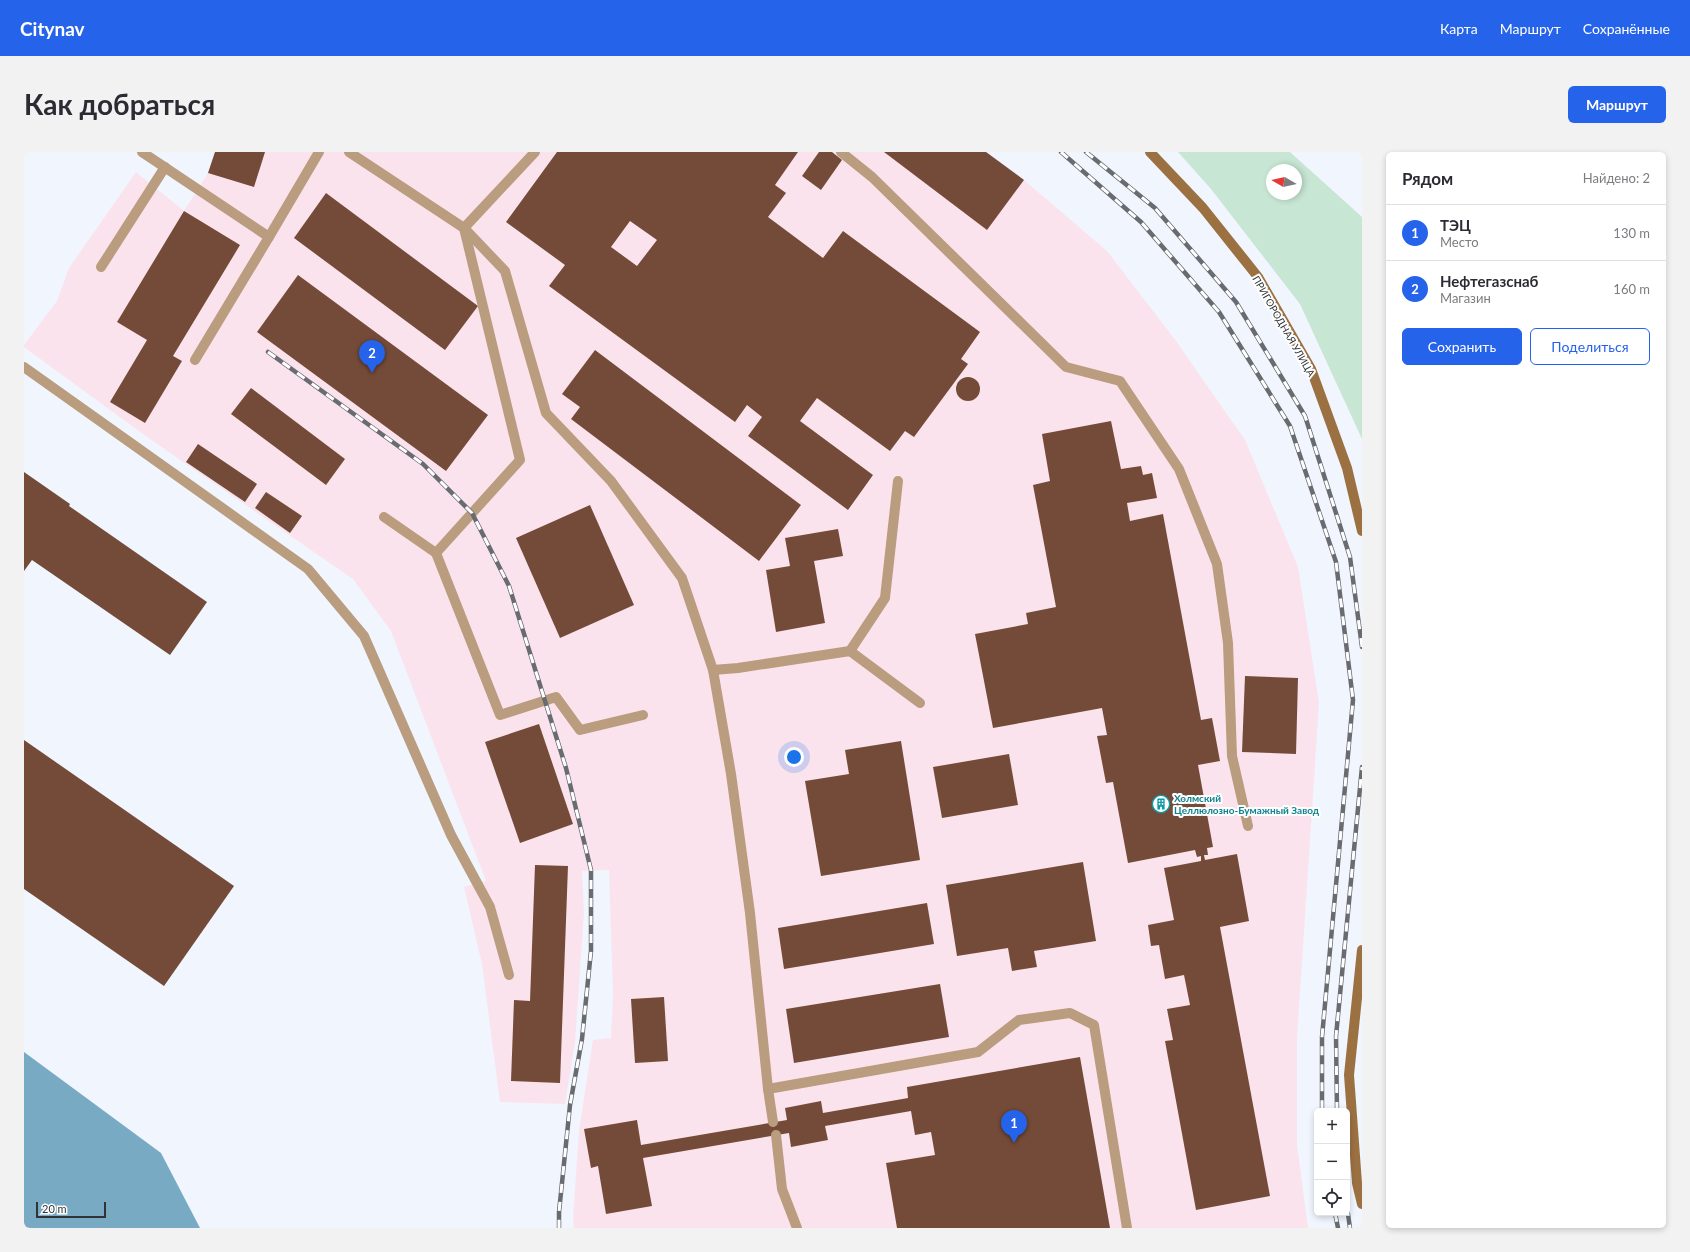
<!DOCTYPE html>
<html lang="ru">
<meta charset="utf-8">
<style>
body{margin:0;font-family:Lato,sans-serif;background:#f2f2f3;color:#2b2b33}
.controls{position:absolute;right:12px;bottom:12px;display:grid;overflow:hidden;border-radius:6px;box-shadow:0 2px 6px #0003}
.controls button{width:36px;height:36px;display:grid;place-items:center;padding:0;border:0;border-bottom:1px solid #e1e1e2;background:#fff;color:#2b2b33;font:20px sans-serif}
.compass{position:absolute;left:1242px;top:12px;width:36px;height:36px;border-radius:50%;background:#fff;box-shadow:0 2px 6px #0003;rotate:279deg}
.scale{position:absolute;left:12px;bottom:10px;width:70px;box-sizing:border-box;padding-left:4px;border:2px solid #313336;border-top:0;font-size:11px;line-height:14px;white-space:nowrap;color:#313336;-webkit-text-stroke:3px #fff;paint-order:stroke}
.you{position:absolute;left:770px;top:605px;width:14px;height:14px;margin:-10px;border:3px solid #fff;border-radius:50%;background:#1a73e8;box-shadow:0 0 0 6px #1a73e833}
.badge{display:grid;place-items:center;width:26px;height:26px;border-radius:50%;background:#2563eb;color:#fff;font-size:13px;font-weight:700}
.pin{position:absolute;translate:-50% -33px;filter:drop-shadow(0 1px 2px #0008)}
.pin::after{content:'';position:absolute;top:21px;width:14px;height:12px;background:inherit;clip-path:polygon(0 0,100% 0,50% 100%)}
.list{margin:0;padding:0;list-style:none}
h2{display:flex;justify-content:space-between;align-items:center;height:52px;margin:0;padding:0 16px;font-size:17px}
h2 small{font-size:13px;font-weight:400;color:#7c7c81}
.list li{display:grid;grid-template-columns:26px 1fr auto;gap:12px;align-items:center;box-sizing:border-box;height:56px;padding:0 16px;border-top:1px solid #e1e1e2}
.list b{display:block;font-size:15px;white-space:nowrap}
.list p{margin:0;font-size:13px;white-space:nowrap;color:#7c7c81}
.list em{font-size:13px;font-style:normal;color:#7c7c81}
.actions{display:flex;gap:8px;padding:12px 16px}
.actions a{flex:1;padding:9px 0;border:1px solid #2563eb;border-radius:6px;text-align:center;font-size:14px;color:#2563eb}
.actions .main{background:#2563eb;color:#fff}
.icon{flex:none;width:22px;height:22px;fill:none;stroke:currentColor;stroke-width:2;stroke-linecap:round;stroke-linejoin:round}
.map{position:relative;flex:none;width:1338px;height:1076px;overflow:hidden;border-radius:6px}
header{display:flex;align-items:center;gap:24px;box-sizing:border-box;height:56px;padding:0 20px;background:#2563eb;color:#fff}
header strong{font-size:19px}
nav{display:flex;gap:22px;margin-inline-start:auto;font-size:14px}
.intro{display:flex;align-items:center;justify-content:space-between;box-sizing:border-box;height:96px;padding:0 24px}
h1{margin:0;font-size:28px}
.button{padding:10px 18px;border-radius:6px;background:#2563eb;color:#fff;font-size:14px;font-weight:700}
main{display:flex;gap:24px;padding:0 24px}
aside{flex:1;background:#fff;border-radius:6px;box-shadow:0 2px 6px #0003}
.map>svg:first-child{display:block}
.commercial{fill:#fbe3ee}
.green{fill:#c8e6d4;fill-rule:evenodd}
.water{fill:#78abc3}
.building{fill:#744b38;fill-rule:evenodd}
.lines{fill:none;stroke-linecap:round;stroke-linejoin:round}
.service{stroke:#ba9c7e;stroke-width:10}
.minor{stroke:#ba9c7e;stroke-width:10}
.secondary{stroke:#9c7142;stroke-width:10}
.rail-casing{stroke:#686b70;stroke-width:4.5}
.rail{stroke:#fff;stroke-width:3;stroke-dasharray:9;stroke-linecap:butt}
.labels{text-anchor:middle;stroke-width:4;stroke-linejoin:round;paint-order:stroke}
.street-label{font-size:10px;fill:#313336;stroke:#fff}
.culture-label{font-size:10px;font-weight:bold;fill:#0d838f;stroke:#fff;text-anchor:start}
</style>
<header>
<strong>Citynav</strong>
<nav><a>Карта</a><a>Маршрут</a><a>Сохранённые</a></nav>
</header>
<div class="intro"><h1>Как добраться</h1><a class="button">Маршрут</a></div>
<main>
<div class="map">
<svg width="1338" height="1076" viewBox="0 0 1338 1076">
<rect width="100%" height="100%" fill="#f0f5fe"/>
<path class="commercial" d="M191 0H962L1000 28 1083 99 1152 189 1221 288 1274 415 1295 551 1273 885V993L1284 1076H550L549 1066 555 979 569 888 587 886 589 841 585 718 558 719 560 761 551 890 541 952 476 950 458 812 440 735 462 729 367 479 329 427 123 285 0 195V193L33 149 45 116 112 20 160 59 184 21Z"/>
<path class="green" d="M1154 0H1266L1338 65V287L1276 152 1187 37ZM1248 18H1272V42H1248Z"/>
<path class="water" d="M0 900 137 1001 176 1076H0Z"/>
<g class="building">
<path d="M191 0H241L230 35 184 21Z"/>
<path d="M533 0H774L751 33 762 41 744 65 799 106 819 79 956 180 937 207 944 212 890 285 881 279 866 299 793 246 776 269 849 323 824 358 724 284 738 265 723 253 711 270 525 134 541 113 482 70ZM606 69 633 88 613 114 587 95Z"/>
<path d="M795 0H808L818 8 797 38 778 24Z"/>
<path d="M860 0H962L1000 28 963 78Z"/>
<path d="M302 41 454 154 421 198 270 86Z"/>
<path d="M160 59 216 93 149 204 158 209 121 271 86 250 123 188 93 170Z"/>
<path d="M274 123 464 263 422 319 233 180Z"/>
<path d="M571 198 777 353 735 409 547 267 556 255 538 242Z"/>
<circle cx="944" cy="237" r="12"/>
<path d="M227 236 321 307 302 333 207 262Z"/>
<path d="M1087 269 1097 317 1117 314 1119 323 1128 321 1133 346 1103 351 1106 369 1139 362 1177 568 1188 566 1196 609 1174 613 1189 695 1183 696 1184 703H1180L1181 708 1213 702 1225 769 1196 775 1246 1044 1172 1058 1141 889 1149 888 1143 857 1166 853 1160 823 1141 827 1135 793 1127 794 1124 773 1150 768 1140 716 1177 709V704L1173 705 1171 698 1104 711 1089 630 1082 631 1073 584 1083 583 1078 556 969 576 951 482 1004 472 1002 461 1032 455 1009 333 1026 329 1018 282Z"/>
<path d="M174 292 233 332 221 350 162 310Z"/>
<path d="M0 320 46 352 45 354 183 450 146 503 8 408 0 419Z"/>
<path d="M242 340 278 364 266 381 231 356Z"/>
<path d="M566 353 610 453 536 486 492 386Z"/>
<path d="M814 377 819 404 790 409 801 471 752 480 742 418 766 414 761 386Z"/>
<path d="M1221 524 1274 526 1272 602 1218 600Z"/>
<path d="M515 572 549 672 496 691 461 590Z"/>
<path d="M0 588 210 734 140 834 0 737Z"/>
<path d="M877 589 896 708 797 724 781 629 825 622 821 598Z"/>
<path d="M985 602 994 653 918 666 909 615Z"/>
<path d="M1059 710 1072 789 1010 799 1013 815 988 819 984 796 933 804 922 733Z"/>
<path d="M511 713 544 714 536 931 487 929 490 848 506 849Z"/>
<path d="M903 751 910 792 760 817 754 776Z"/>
<path d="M916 832 925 885 770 911 762 857Z"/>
<path d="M640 845 644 909 611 911 607 847Z"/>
<path d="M1056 905 1086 1076H873L862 1011 911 1003 907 980 891 983 887 959 801 974 804 988 767 995 765 981 619 1006 628 1054 582 1062 574 1014 567 1016 560 977 613 968 617 993 763 968 761 956 797 949 799 961 884 946 883 935Z"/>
</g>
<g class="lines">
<g class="service">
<path d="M118 0 245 85 171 208"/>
<path d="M817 0 848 25 1042 215 1096 229 1155 317 1193 412 1204 491 1208 604 1224 674"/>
<path d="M245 85 295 0"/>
<path d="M77 115 141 15"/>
<path d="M0 215 284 417 340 484 427 683 466 755 485 823"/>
<path d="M360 365 412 401 476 563 532 545 556 578 619 563"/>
<path d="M412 401 496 308 440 76 511 0"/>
<path d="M826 499 861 446 874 329"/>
<path d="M689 518 714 516 826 499 896 551"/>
<path d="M749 970 744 937 954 900 995 868 1046 861 1070 873 1103 1076"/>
<path d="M752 983 758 1037 773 1076"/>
</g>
<path class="minor" d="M325 0 440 76 481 119 522 261 587 329 658 426 689 518 707 622 726 761 744 937"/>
<g class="secondary">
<path d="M1126 0 1179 56 1234 125 1287 217 1323 316 1338 379"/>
<path d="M1338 798 1325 923 1333 1031 1338 1052"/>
</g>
<defs>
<g id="rail">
<path d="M1037 0 1117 70 1195 160 1266 274 1312 410 1329 548 1298 885V959"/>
<path d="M1062 0 1131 56 1212 150 1281 264 1326 405 1338 495"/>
<path d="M244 200 399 312 448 361 485 434 542 616 567 718V799L558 887 546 953 535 1060V1076"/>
<path d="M1313 959 1312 884 1338 615"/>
<path d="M1323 1055 1326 1076"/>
<path d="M1311 1061 1314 1076"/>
</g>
</defs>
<use href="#rail" class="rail-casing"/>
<use href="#rail" class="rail"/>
</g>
<defs>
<symbol id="building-ring" viewBox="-11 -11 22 22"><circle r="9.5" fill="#fff" stroke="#0f9aa8" stroke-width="1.5"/><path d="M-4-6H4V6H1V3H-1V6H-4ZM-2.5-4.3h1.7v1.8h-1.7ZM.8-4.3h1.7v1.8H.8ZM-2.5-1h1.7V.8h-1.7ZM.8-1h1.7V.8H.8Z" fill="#0f9aa8"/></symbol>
</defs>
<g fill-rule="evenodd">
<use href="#building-ring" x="1127" y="642" width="20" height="20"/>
</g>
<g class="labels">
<g class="street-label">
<text transform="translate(1260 174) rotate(60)" y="4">ПРИГОРОДНАЯ УЛИЦА</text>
</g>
<g class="culture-label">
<text x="1150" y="650">Холмский<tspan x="1150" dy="12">Целлюлозно-Бумажный Завод</tspan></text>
</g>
</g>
</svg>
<div class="controls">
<button>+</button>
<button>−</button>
<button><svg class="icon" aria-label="locate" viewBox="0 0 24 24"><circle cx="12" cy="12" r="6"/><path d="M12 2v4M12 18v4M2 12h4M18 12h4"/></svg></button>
</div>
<svg class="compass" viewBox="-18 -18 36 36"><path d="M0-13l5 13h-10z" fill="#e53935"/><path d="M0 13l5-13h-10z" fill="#7c7c81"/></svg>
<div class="scale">20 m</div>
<div class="you"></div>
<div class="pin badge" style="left:990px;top:991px">1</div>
<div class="pin badge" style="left:348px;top:221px">2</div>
</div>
<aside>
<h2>Рядом<small>Найдено: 2</small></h2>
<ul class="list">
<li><span class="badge">1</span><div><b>ТЭЦ</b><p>Место</p></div><em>130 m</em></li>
<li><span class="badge">2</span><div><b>Нефтегазснаб</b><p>Магазин</p></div><em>160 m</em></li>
</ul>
<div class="actions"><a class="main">Сохранить</a><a>Поделиться</a></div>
</aside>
</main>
